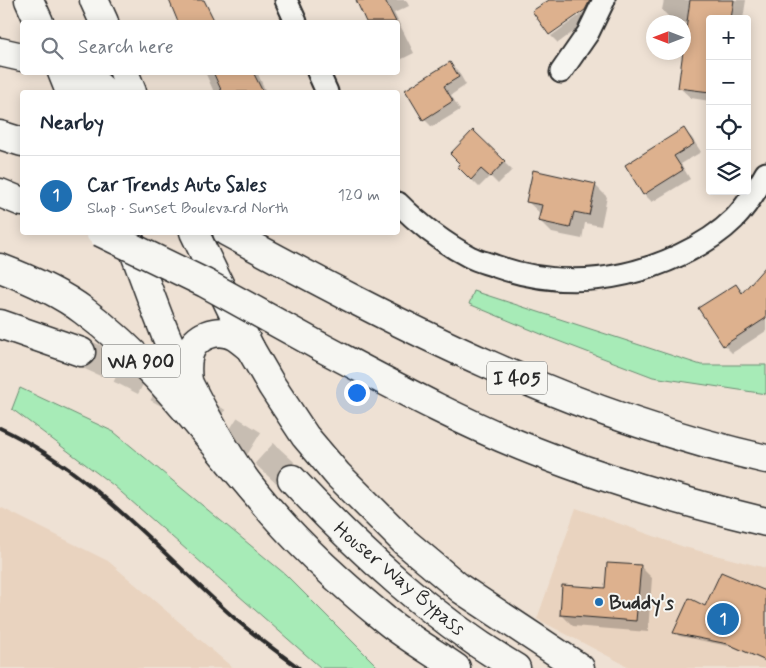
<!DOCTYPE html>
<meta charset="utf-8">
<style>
body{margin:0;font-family:Mynerve,sans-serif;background:#f2f2f3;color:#1f2937}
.controls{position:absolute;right:15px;top:15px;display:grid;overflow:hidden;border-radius:5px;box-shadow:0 2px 12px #0003}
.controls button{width:45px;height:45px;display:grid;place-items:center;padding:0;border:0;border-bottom:1px solid #e0e1e3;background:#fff;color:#1f2937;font:25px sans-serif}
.compass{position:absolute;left:646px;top:15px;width:45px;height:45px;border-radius:50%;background:#fff;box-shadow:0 2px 12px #0003;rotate:270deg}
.you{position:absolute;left:356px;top:392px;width:18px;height:18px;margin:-12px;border:4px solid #fff;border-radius:50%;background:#1a73e8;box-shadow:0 0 0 8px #1a73e833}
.badge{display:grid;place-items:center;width:32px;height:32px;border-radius:50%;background:#1f6fb2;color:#fff;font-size:16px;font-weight:700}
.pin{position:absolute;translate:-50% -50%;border:2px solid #fff;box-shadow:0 1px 5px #0006}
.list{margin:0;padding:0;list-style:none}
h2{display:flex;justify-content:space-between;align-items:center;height:65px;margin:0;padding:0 20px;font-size:21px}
h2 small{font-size:16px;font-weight:400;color:#747a83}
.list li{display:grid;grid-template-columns:32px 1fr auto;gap:15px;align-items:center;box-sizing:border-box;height:80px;padding:0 20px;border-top:1px solid #e0e1e3}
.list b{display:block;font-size:19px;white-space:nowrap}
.list p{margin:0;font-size:16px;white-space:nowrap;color:#747a83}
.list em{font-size:16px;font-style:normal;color:#747a83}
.icon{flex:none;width:28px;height:28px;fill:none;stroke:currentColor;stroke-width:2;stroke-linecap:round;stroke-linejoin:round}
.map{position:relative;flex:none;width:766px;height:668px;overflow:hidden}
.search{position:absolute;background:#fff;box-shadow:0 2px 12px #0003;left:20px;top:20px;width:380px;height:55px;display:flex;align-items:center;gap:12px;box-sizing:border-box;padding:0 18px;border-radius:5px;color:#747a83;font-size:19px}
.panel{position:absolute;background:#fff;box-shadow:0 2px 12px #0003;left:20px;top:90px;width:380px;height:145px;border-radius:5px}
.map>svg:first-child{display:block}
.built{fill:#e9d3bf}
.green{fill:#a7ebb7;stroke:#698b71}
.shadow{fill:#0003}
.building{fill:#ddb18e;stroke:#2b2b2b}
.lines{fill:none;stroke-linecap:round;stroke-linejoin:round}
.secondary-tunnel{stroke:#c7bdb2;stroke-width:28;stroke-dasharray:28 14;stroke-linecap:butt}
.street-casing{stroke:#2b2b2b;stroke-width:25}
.secondary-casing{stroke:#2b2b2b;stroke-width:31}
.highway-casing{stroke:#2b2b2b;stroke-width:31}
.street{stroke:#f6f6f2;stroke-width:21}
.secondary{stroke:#f6f6f2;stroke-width:28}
.highway{stroke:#f6f6f2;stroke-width:28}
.rail{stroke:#2b2b2b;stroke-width:4}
.highway-bridge-casing{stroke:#2b2b2b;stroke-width:31;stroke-linecap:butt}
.highway-bridge{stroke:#f6f6f2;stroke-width:28}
.poi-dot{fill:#1f6fb2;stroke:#f6f6f2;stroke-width:2}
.labels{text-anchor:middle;stroke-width:4;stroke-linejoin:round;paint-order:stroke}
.shield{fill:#f6f6f2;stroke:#686867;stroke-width:1}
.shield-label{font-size:19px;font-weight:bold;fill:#2b2b2b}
.street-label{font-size:20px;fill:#2b2b2b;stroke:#f6f6f2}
.poi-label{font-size:20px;font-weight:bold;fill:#2b2b2b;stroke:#f6f6f2;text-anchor:start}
</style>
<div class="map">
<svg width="766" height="668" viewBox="0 0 766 668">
<rect width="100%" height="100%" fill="#eee1d4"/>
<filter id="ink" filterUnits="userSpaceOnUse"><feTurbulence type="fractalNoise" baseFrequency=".02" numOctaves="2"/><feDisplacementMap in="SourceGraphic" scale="10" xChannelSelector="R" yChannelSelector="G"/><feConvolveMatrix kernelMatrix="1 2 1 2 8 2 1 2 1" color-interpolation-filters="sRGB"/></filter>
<g filter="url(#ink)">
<g class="built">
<path d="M0 507 108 561 233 668H0Z"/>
<path d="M576 508 684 547 766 568V668H631L537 619Z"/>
</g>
<g class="green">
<path d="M474 291 701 365H766V394L653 377 553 339 469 304Z"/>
<path d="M20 388 114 432 285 574 379 668H321L113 485 12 409Z"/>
</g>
<g class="shadow">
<path d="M170 0H204L214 22H182Z"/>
<path d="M358 0H406L409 6 394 13 414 53 398 61V22H369Z"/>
<path d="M664 0H746L743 19H710V101L691 98 680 88 689 23 673 21 662 10Z"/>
<path d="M587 10 592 18 558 43 551 36Z"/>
<path d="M450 63 458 71 466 85 451 95 460 110 432 127 424 119Z"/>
<path d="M205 72H257L266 92H214Z"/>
<path d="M684 130 692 138 701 152 681 164 690 179 652 202 644 194Z"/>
<path d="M473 132 512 170 498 184 490 176 479 187 459 167Z"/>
<path d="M595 185 607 197 601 226 585 223 582 239 552 233 540 221 541 214 528 202Z"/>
<path d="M766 268V331L732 353 724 345 700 308 736 285 744 293Z"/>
<path d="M640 566 652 578 648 632 573 626 561 614 606 590Z"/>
<path d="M766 592V662L733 647 679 636 675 632 706 608Z"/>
</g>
<g class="building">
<path d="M169 0H204L215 22H178Z"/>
<path d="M356 0H385L396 22H366Z"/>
<path d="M549 0H590L585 10 549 35 532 11Z"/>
<path d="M690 0H734L731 19H710V92L678 88Z"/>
<path d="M450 62 459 77 444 86 453 101 423 120 405 90Z"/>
<path d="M213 72H253L263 92H222Z"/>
<path d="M684 128 694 144 674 156 683 170 643 195 625 165Z"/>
<path d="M473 130 505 161 490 177 481 169 471 180 458 167 460 164 450 154Z"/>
<path d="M533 170 596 184 589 215 574 212 570 228 538 221 542 205 526 202Z"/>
<path d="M766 266V318L723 346 698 308 736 284 742 293Z"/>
<path d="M607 563 641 565 636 621 560 615 562 585 605 588Z"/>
<path d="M721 572 766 591V661L728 644 673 633 689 598 705 606Z"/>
</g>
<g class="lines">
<path class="secondary-tunnel" d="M81 352 126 372 194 407 255 445 292 479"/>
<defs>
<g id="street">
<path d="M286 0 296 22"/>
<path d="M318 72 327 92"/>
<path d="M561 72 588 33 604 0"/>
<path d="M398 203C419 224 443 243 470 257 478 261 487 263 495 266 558 288 620 283 680 255 699 246 719 234 734 219 747 206 757 189 766 173"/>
</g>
<g id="secondary">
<path d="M29 0 39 22"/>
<path d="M94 0 104 22"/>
<path d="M62 72 70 92"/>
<path d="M124 72 132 92"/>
<path d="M194 232 250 348 272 386 305 436 338 475 405 542 461 589 580 668"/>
<path d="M127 233C147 283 163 337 189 384 207 419 229 460 254 491 292 539 339 582 387 621 408 638 433 652 456 668"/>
<path d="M0 324 81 352"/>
<path d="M188 382C187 373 186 364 189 354 194 336 217 327 234 336 239 339 245 344 250 348"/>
<path d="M292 479C359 551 431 617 516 668"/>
</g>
<g id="highway">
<path d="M0 52 22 57"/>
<path d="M81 72 95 83 105 92"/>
<path d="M0 135 22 142"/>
<path d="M0 193 22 202"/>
<path d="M227 232C402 327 571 415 766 459"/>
<path d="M0 268C29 279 59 292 84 311 150 360 200 428 253 490"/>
<path d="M319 346C389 383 460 422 534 451 609 481 687 503 766 522"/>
</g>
</defs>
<use href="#street" class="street-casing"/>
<use href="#secondary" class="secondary-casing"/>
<use href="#highway" class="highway-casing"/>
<use href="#street" class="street"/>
<use href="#secondary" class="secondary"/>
<use href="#highway" class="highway"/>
<path class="rail" d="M0 428C94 472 162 555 239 622 258 638 279 653 299 668"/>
<defs>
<path id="highway-bridge" d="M100 232 205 283 319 346"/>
</defs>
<use href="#highway-bridge" class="highway-bridge-casing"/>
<use href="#highway-bridge" class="highway-bridge"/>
</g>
</g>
<circle class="poi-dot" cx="599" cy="602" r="5"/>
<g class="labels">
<g class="shield">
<rect x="102" y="344.5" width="78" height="33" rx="4"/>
<rect x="487" y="361.5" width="60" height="33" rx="4"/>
</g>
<g class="shield-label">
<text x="141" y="368">WA 900</text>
<text x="517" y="385">I 405</text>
</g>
<g class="street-label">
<text transform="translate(400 578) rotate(40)" y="7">Houser Way Bypass</text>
</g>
<g class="poi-label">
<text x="609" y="609">Buddy's</text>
</g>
</g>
</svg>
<div class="controls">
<button>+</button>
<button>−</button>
<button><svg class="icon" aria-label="locate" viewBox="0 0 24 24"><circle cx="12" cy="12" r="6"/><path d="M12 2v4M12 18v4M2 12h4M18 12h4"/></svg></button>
<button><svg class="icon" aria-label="layers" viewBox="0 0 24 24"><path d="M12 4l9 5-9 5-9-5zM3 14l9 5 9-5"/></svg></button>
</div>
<svg class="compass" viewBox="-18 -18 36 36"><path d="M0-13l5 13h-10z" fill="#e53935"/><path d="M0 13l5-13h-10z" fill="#747a83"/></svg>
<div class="you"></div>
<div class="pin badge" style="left:723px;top:619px">1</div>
<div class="search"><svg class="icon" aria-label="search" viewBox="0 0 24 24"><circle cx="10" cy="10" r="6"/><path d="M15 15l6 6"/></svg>Search here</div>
<section class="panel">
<h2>Nearby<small></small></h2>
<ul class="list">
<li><span class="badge">1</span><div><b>Car Trends Auto Sales</b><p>Shop · Sunset Boulevard North</p></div><em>120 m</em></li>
</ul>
</section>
</div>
